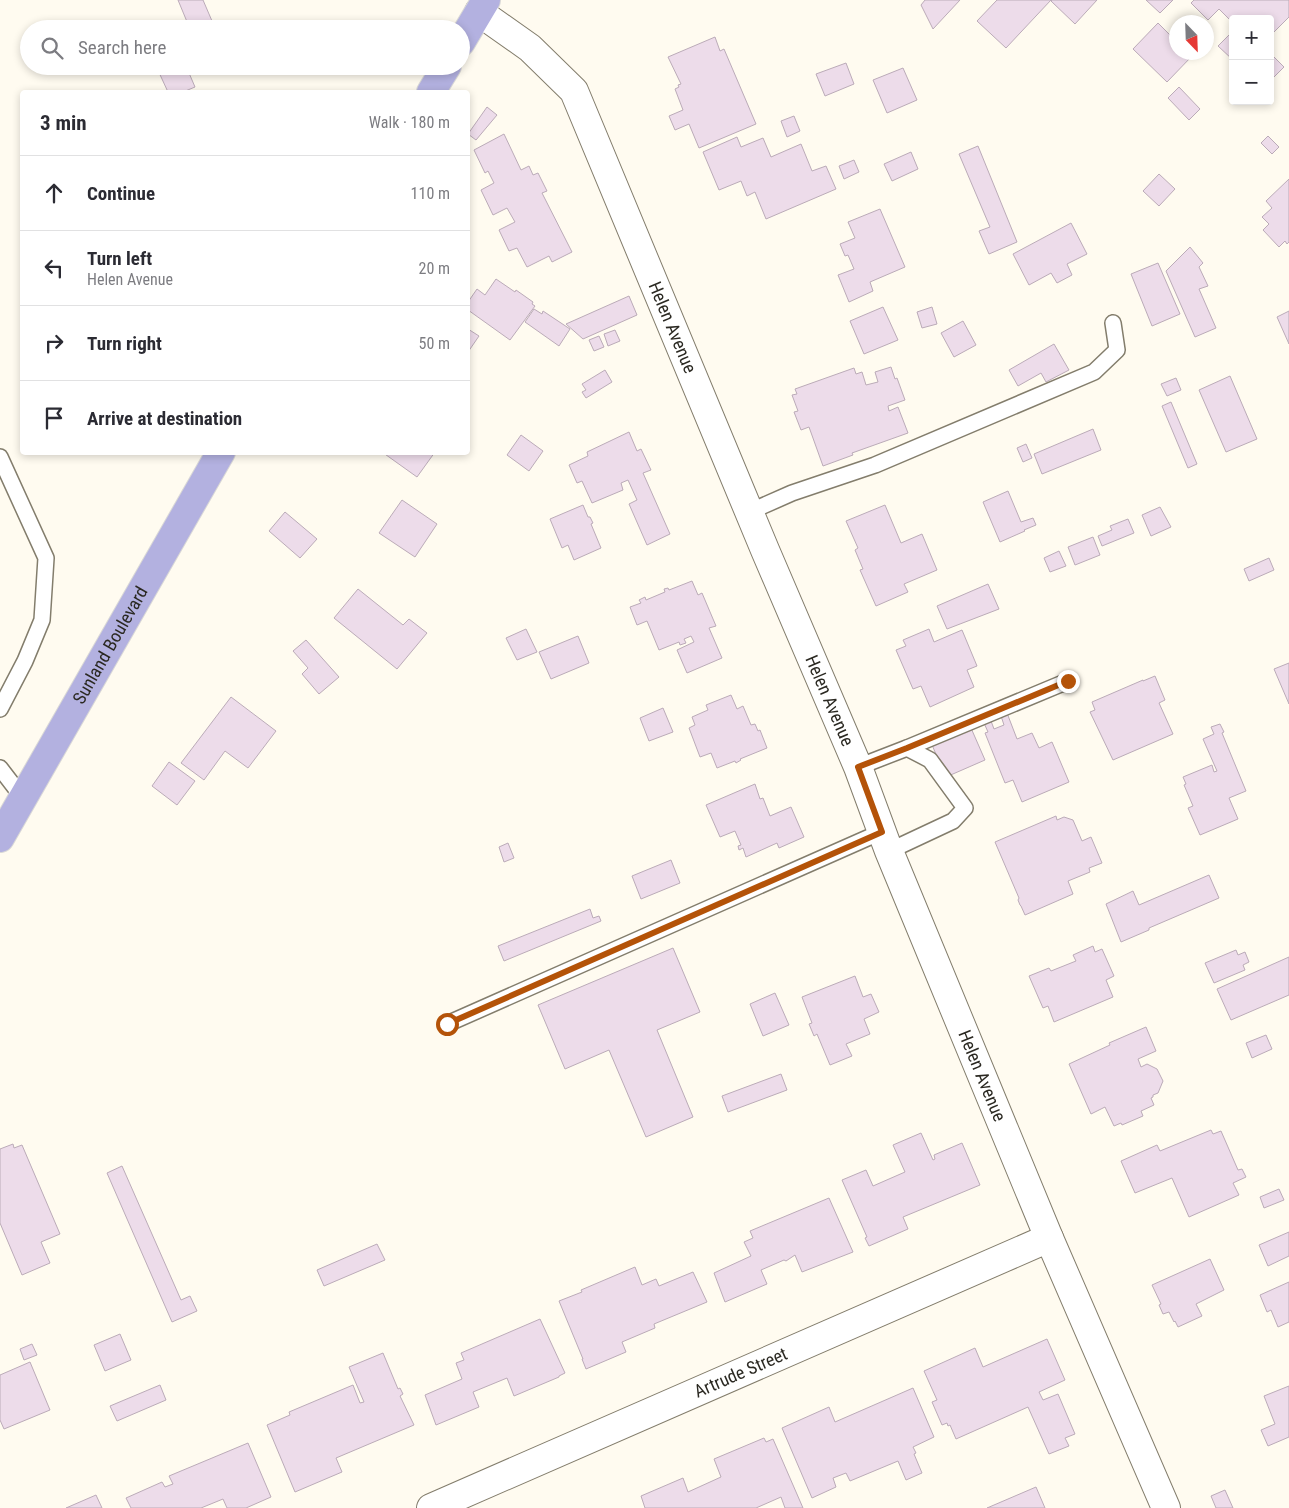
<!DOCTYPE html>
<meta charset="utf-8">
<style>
body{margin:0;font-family:"Roboto Condensed",sans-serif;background:#f7f7f7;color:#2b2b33}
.controls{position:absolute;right:15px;top:15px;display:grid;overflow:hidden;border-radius:5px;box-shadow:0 2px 8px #0003}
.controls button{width:45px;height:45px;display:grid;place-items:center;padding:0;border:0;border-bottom:1px solid #e1e1e2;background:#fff;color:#2b2b33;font:25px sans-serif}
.compass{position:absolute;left:1169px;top:15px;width:45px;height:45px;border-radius:50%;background:#fff;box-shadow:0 2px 8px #0003;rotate:157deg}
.stop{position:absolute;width:15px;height:15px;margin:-11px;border:4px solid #b45309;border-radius:50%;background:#fff}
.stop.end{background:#b45309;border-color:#fff;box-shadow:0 1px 5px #0008}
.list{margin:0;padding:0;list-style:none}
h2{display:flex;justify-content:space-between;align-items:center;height:65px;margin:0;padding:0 20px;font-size:21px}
h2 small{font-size:16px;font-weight:400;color:#7c7c81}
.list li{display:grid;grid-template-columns:32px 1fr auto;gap:15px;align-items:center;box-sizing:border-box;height:75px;padding:0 20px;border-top:1px solid #e1e1e2}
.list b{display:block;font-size:19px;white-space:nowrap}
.list p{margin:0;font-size:16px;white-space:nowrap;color:#7c7c81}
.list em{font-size:16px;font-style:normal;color:#7c7c81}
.icon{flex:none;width:28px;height:28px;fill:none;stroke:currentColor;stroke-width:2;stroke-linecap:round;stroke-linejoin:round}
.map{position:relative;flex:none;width:1289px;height:1508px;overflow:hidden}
.search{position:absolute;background:#fff;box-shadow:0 2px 8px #0003;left:20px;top:20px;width:450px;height:55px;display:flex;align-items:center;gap:12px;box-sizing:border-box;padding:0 18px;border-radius:28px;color:#7c7c81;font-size:19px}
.panel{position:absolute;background:#fff;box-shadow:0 2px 8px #0003;left:20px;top:90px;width:450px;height:365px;border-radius:5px}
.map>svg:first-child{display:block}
.building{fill:#eddcea;stroke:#bbabb8}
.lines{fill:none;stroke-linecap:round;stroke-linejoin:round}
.lane-casing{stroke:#837d6c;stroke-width:18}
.street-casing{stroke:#837d6c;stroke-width:30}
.primary-casing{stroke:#d9d8d7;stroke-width:30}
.lane{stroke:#fff;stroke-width:15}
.street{stroke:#fff;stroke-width:28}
.primary{stroke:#b3b1e0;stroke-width:28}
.route{stroke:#b45309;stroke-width:6}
.labels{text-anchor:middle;stroke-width:4;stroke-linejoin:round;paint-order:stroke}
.street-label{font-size:18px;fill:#2b2922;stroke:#fff}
</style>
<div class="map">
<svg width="1289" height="1508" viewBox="0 0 1289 1508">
<rect width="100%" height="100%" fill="#fffbf0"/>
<g class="building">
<path d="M178 0H203L212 21 190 29Z"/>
<path d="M925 0H960L933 29 921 5Z"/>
<path d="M997 0H1051L1006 48 977 21Z"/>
<path d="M1052 0H1097L1075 24 1051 1Z"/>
<path d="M1146 0H1173L1160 13Z"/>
<path d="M1194 0H1289V17L1270 36V19H1233V23L1219 9 1208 20 1191 3Z"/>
<path d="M1158 23 1176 41V52H1188L1192 56 1167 82 1133 49Z"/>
<path d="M1233 31V60L1218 46Z"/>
<path d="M715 37 720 51 724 49 756 124 699 148 689 124 675 130 669 116 683 110 675 89 679 87 678 85 681 84 668 57Z"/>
<path d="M1270 53 1284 67 1270 81Z"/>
<path d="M846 63 854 84 825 96 816 74Z"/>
<path d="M156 66H186L195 87 183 92H168Z"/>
<path d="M903 68 917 100 887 113 873 80Z"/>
<path d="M1179 87 1200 109 1189 120 1168 98Z"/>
<path d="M487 107 497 115 476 140 468 134Z"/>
<path d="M794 116 800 131 787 137 781 121Z"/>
<path d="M504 134 521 170 529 166 533 175 538 173 547 191 542 193 572 252 552 262 549 256 527 267 517 248 509 251 499 230 515 222 507 208 493 215 481 190 494 183 488 171 485 173 474 150Z"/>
<path d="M1268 136 1279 147 1272 154 1261 143Z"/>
<path d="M737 137 741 147 763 138 771 157 801 144 812 171 826 166 836 189 766 219 755 192 747 196 741 181 719 190 703 152Z"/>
<path d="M978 146 1017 242 989 254 979 231 990 227 959 154Z"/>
<path d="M911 152 918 169 892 181 884 164Z"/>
<path d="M854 160 859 172 844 179 839 166Z"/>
<path d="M1159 174 1175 189 1159 206 1143 191Z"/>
<path d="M1289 179V242L1287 244 1285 241 1279 247 1263 230 1269 224 1262 217 1272 208 1266 201Z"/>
<path d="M880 209 905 267 870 282 873 291 849 302 838 275 854 269 848 255 845 256 840 244 855 238 848 222Z"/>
<path d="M1071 223 1087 254 1067 264 1072 275 1057 283 1051 273 1029 285 1013 254Z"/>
<path d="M1190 247 1203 263 1199 267 1208 286 1199 289 1216 328 1195 337 1166 271Z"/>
<path d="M1158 263 1180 314 1152 326 1131 274Z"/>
<path d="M496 279 515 292 516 290 533 302 532 304 535 306 510 340 468 310V302L477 289 485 295Z"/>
<path d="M629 296 637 315 583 339 566 324Z"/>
<path d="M883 307 898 340 864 354 850 321Z"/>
<path d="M932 307 937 324 922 328 917 312Z"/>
<path d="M534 309 542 314 543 311 570 329 559 346 525 322Z"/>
<path d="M1289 311V344L1277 317Z"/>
<path d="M963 321 976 345 954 357 941 333Z"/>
<path d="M468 329 479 336 468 352Z"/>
<path d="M615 330 620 341 608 346 604 334Z"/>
<path d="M599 336 604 347 594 351 589 340Z"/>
<path d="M1054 344 1069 370 1046 382 1041 373 1018 386 1009 370Z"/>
<path d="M891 367 895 379 897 378 905 400 888 406 889 411 898 407 908 433 852 453 853 455 823 466 809 427 801 430 794 412 798 411 792 395 797 394 795 389 854 368 856 374 862 372 866 385 878 382 875 372Z"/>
<path d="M605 370 612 382 586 398 582 392 586 390 582 384Z"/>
<path d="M1230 376 1257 439 1226 452 1199 390Z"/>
<path d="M1176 378 1181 390 1167 396 1161 384Z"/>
<path d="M1171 402 1197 464 1188 468 1162 406Z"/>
<path d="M1093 429 1101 450 1042 474 1034 454Z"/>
<path d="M629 432 637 451 641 449 651 470 643 473 670 534 647 545 629 504 637 500 628 480 621 483 623 490 592 503 582 481 577 483 569 465 588 456 587 452Z"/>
<path d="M521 435 543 451 529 471 507 455Z"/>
<path d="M1026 444 1032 458 1023 462 1017 448Z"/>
<path d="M382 452H435L417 477Z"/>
<path d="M1008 491 1021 522 1033 518 1036 525 1024 530 1025 531 1000 542 983 502Z"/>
<path d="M402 500 437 524 415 557 379 533Z"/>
<path d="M583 505 588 517H590L593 523 591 524 601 548 574 560 568 545 562 548 550 519Z"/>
<path d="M885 505 901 543 922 534 937 570 904 584 908 592 876 606 860 570 863 569 855 550 858 548 846 521Z"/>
<path d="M1160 507 1171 527 1151 536 1142 515Z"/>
<path d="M285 512 317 539 300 558 269 531Z"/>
<path d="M1128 519 1134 533 1102 546 1098 536 1112 530 1110 526Z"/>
<path d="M1093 537 1100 555 1075 565 1068 547Z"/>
<path d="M1059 551 1066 566 1050 572 1044 558Z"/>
<path d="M1269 558 1274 570 1249 581 1244 569Z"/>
<path d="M692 581 698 595 702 593 716 626 709 628 722 658 687 673 677 650 694 642 691 636 684 639 686 643 680 645 679 642 659 650 647 621 637 625 630 607 641 603 639 600 645 597 646 600 665 592 664 589 668 588 669 590Z"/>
<path d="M988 584 999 609 947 629 937 606Z"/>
<path d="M358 589 403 625 409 619 427 633 397 669 334 618Z"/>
<path d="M526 629 537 652 517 660 506 638Z"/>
<path d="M929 629 934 642 962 630 977 666 967 670 974 687 930 707 921 686 913 689 896 650 906 646 903 640Z"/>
<path d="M578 636 589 663 551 679 539 652Z"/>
<path d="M306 640 339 677 319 694 302 674 308 668 293 651Z"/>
<path d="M1289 663V704L1274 669Z"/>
<path d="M1155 676 1165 700 1159 703 1173 734 1113 760 1090 712 1095 710 1092 702 1143 680V681Z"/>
<path d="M731 695 737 709 743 706 751 725 755 724 758 731 760 730 767 748 740 759 741 760 736 763 735 761 717 768 711 753 700 757 689 728 695 725 692 717 708 710 706 705Z"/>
<path d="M231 697 276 731 248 768 225 751 204 780 181 763Z"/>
<path d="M663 708 673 732 649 741 640 718Z"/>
<path d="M1007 713 1017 739 1032 733 1039 748 1052 742 1069 782 1022 802 1013 780 1005 783 985 733 988 732 984 723 991 721 994 729 1004 725 1001 716Z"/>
<path d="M1220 724 1224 732 1222 733 1246 791 1229 798 1238 819 1200 835 1188 808 1193 806 1184 785 1186 784 1183 777 1212 765 1214 772 1217 771 1203 739 1214 734 1211 727Z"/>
<path d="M971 728 985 760 946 777 932 745Z"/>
<path d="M169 762 195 781 177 805 152 786Z"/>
<path d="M755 784 760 799 763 798 770 816 791 807 804 837 779 848 777 843 746 857 743 848 739 850 738 846 741 845 735 831 720 837 706 805Z"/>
<path d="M1056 816 1057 820 1064 817 1073 820 1082 841 1091 837 1102 863 1089 868 1090 872 1068 881 1073 894 1025 915 1021 906 1020 905 1018 900 1019 898 995 842Z"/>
<path d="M508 843 514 858 504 862 499 847Z"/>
<path d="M671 860 680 883 641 899 632 876Z"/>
<path d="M1209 875 1219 898 1149 928V930L1121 942 1106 904 1133 891 1139 905Z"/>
<path d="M590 909 593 918 599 916 601 921 504 961 498 946Z"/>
<path d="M1093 946 1095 952 1102 949 1114 976 1106 980 1113 997 1054 1022 1048 1006 1043 1008 1029 976 1049 968 1051 971 1076 961 1073 955Z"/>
<path d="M673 948 700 1012 657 1030 693 1117 646 1137 609 1050 565 1069 538 1005Z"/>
<path d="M1236 950 1238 955 1245 952 1249 962 1243 965 1245 970 1214 983 1205 963Z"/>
<path d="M1289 957V995L1231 1020 1217 989Z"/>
<path d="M855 976 863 997 871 994 879 1012 864 1019 870 1034 846 1044 852 1056 830 1065 817 1034 814 1036 809 1024 812 1023 802 997Z"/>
<path d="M775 993 789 1025 763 1036 750 1004Z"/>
<path d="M1146 1027 1156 1051 1138 1059 1141 1067 1147 1064 1157 1069 1163 1081 1158 1093 1153 1095V1097L1151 1098 1154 1105 1141 1111 1143 1116 1122 1125 1121 1123 1114 1126 1105 1107 1091 1114 1069 1064 1110 1045 1109 1043Z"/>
<path d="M1266 1035 1272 1049 1252 1058 1246 1043Z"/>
<path d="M781 1074 787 1090 728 1112 722 1096Z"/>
<path d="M1211 1130 1213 1134 1221 1131 1238 1170 1242 1169 1246 1177 1233 1183 1239 1195 1189 1217 1172 1178 1135 1193 1121 1161 1157 1145 1160 1151Z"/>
<path d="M921 1133 933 1160 935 1159 934 1155 962 1143 980 1185 903 1217 908 1229 869 1246 865 1238 867 1237 842 1180 866 1170 873 1186 905 1172 893 1145Z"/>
<path d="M13 1144 14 1148 22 1145 60 1234 41 1242 50 1263 22 1275 0 1223V1149Z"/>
<path d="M122 1166 181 1300 190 1296 197 1311 172 1322 107 1173Z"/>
<path d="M1279 1189 1284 1200 1264 1208 1260 1197Z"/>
<path d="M829 1198 853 1252 802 1272 795 1255 786 1261 784 1260 761 1270 767 1284 725 1302 714 1273 751 1256 744 1242 753 1238 750 1231Z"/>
<path d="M1289 1232V1256L1268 1266 1259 1245Z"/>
<path d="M377 1244 385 1260 324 1286 317 1270Z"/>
<path d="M1210 1259 1224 1290 1196 1304 1202 1316 1178 1327 1175 1321 1174 1322 1169 1312 1163 1314 1159 1305 1161 1304 1152 1285Z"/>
<path d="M635 1267 642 1285 656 1279 659 1286 693 1272 707 1302 654 1324 655 1328 622 1342 626 1352 586 1369 582 1359H583L559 1301 582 1292 581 1290Z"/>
<path d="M1289 1282V1322L1278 1327 1271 1310 1267 1312 1260 1295Z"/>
<path d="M540 1319 565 1373 559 1376V1377L514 1396 507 1378 473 1392 479 1407 436 1425 425 1395 462 1379 456 1363 464 1360 461 1353Z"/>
<path d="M120 1334 131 1360 105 1371 94 1345Z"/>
<path d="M1047 1339 1065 1380 1039 1392 1043 1400 1058 1394 1075 1434 1065 1438 1069 1446 1049 1454 1028 1407 956 1439 950 1425 948 1426 947 1423 942 1425 932 1402 937 1400 924 1371 975 1348 983 1367Z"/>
<path d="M32 1344 37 1355 24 1360 20 1349Z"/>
<path d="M383 1353 398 1389 400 1388 403 1394 400 1396 414 1425 336 1458 342 1472 295 1492 267 1425 290 1415 289 1412 353 1385 360 1403 364 1402 349 1367Z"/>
<path d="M30 1362 50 1410 4 1429 0 1420V1375Z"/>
<path d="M160 1385 166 1400 117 1421 110 1406Z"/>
<path d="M1289 1386V1437L1268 1446 1261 1430 1275 1424 1264 1396Z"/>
<path d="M913 1388 934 1437 913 1447 916 1453 914 1454 922 1473 906 1480 898 1461 850 1481 846 1473 833 1478 836 1487 812 1498 782 1428 829 1407 835 1422Z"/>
<path d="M764 1438 766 1442 773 1439 803 1508H785L781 1497 756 1508H645L641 1496 683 1478 688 1492 721 1477 714 1459Z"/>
<path d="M248 1443 271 1497 246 1508H227L223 1499 201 1508H131L126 1498 162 1482 165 1487 173 1484 169 1476Z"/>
<path d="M1036 1487 1045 1508H987Z"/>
<path d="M1225 1490 1233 1508H1216L1211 1496Z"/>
<path d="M96 1495 102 1508H66Z"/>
</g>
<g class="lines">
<defs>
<g id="lane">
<path d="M0 457 46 558 42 620 25 661 0 709"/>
<path d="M749 512 792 493 875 465 1094 372 1117 350 1113 323"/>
<path d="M858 767 907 748 1068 681"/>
<path d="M0 768 23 798"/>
<path d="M889 851 953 821 965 808 930 760 907 748"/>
<path d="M447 1024 881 832"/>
</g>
<g id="street">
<path id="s1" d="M479 12 530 48 574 91 765 550 858 767 889 851 1049 1238 1166 1508"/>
<path id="s2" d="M431 1508 1049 1238"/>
</g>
<g id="primary">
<path d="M461 42 486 0"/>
<path d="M431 92 447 66"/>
<path id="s3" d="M0 838 221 452"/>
</g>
</defs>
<use href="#lane" class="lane-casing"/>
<use href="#street" class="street-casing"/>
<use href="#primary" class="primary-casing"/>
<use href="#lane" class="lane"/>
<use href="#street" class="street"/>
<use href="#primary" class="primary"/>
</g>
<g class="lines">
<path class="route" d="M447 1024 882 832 858 767 907 748 1068 681"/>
</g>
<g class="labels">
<g class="street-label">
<text dy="6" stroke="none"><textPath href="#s1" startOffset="380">Helen Avenue</textPath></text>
<text dy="6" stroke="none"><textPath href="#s3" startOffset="222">Sunland Boulevard</textPath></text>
<text dy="6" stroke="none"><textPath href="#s1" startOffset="785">Helen Avenue</textPath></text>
<text dy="6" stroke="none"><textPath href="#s1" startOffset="1190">Helen Avenue</textPath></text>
<text dy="6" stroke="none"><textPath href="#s2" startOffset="338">Artrude Street</textPath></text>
</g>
</g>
</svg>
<div class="controls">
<button>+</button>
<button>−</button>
</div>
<svg class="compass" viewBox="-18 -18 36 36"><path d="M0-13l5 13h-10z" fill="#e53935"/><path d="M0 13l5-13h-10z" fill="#7c7c81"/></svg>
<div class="stop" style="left:447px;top:1024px"></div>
<div class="stop end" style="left:1068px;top:681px"></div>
<div class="search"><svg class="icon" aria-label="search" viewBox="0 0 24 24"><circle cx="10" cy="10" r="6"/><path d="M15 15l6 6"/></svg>Search here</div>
<section class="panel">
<h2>3 min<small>Walk · 180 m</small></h2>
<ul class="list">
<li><svg class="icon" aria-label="ahead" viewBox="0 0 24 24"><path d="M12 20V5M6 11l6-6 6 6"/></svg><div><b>Continue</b></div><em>110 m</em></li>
<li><svg class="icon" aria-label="left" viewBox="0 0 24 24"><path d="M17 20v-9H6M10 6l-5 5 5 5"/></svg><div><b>Turn left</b><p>Helen Avenue</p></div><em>20 m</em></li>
<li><svg class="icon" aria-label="right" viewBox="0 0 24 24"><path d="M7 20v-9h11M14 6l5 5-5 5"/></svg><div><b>Turn right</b></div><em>50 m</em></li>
<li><svg class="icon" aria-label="arrive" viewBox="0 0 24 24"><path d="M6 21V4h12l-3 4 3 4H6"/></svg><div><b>Arrive at destination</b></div></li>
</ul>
</section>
</div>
